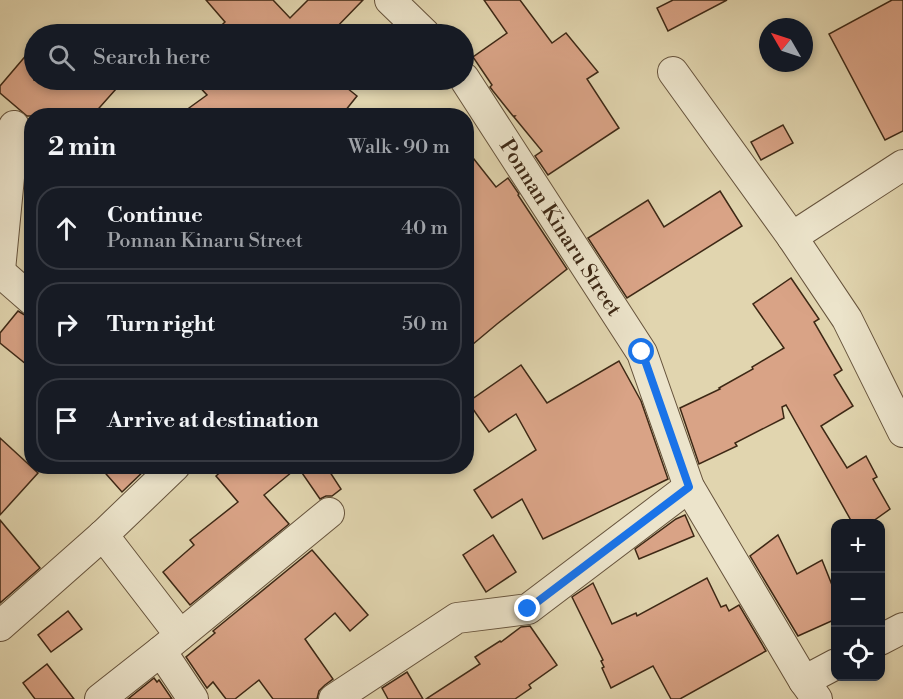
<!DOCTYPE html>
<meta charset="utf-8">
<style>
body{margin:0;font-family:"Libre Bodoni",serif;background:#20242c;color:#f1f3f6}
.controls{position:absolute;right:18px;bottom:18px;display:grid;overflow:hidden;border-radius:12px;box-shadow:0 3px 9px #0003}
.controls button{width:54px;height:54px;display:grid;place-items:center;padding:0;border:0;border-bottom:2px solid #363941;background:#171b24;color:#f1f3f6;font:30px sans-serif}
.compass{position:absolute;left:759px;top:18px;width:54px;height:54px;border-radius:50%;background:#171b24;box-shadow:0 3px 9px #0003;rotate:309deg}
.stop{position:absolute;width:18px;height:18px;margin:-14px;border:4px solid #1a73e8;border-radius:50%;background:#fff}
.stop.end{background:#1a73e8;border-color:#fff;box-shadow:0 2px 6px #0008}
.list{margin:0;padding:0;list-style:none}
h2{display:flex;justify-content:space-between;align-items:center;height:78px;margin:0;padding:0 24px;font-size:26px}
h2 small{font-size:20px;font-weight:400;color:#9ea1a6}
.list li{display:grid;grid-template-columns:39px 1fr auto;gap:18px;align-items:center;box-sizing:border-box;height:84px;margin:0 12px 12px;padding:0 12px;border:2px solid #363941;border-radius:24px}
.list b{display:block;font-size:22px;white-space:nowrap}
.list p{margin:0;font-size:20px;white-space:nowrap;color:#9ea1a6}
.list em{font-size:20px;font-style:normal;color:#9ea1a6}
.icon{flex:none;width:33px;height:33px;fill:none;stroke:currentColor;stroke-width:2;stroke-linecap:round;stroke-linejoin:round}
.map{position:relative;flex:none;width:903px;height:699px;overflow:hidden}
.search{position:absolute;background:#171b24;box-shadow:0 3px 9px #0003;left:24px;top:24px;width:450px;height:66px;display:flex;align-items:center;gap:15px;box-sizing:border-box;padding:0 21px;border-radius:33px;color:#9ea1a6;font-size:22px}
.panel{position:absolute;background:#171b24;box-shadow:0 3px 9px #0003;left:24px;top:108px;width:450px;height:366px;border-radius:24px}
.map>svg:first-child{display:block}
.building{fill:#d9a386;stroke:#3d2815;stroke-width:1.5}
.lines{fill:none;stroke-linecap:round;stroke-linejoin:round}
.minor-casing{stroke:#66533c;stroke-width:32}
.minor{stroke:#ece4cb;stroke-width:30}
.route{stroke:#1a73e8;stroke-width:8}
.labels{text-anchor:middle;stroke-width:5;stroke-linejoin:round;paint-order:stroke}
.street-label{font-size:21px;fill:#3d2815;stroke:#ece4cb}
</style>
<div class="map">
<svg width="903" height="699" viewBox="0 0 903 699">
<rect width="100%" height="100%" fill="#e1d5af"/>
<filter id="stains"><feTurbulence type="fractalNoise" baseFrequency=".00333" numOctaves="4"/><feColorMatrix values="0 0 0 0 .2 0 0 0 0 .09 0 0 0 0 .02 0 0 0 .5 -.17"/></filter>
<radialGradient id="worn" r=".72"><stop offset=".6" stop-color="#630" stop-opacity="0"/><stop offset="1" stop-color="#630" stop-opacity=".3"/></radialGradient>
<g class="building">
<path d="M206 0H273L290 18 308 0H363L330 34H212L225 22Z"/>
<path d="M484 0H520L552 43 566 33 598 72 587 79 619 128 548 175 535 156 542 151 514 117 515 116H513L493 91 490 87 492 85 473 57 507 33Z"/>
<path d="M673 0H727L668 31 657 8Z"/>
<path d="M892 0H903V131L885 140 829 34Z"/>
<path d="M34 46V80H124L92 116H27L0 93V86Z"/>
<path d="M193 80H337L357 96 341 116H178L207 95Z"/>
<path d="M783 125 793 143 761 160 751 142Z"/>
<path d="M466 149 496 187 508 178 519 194 518 195 567 269 497 324 466 350Z"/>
<path d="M720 191 742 226 627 298 588 238 648 200 664 227Z"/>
<path d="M791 278 819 319 814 322 842 370 834 375 853 406 821 426 847 468 866 456 877 477 873 479 890 509 869 524H853L786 405 782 407 784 418 735 443 737 446 699 464 680 408 720 389 719 388 753 369 752 367 784 348 753 304Z"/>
<path d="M18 311 28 317H32V369L0 343V333Z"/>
<path d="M619 361 641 401 668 479 543 539 522 499 492 518 474 490 536 450 516 414 489 432 468 402 521 365 547 403Z"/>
<path d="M0 438 38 473 0 515Z"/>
<path d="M99 466H149L122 492Z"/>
<path d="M227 466H326L341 489 332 496H326L320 499 298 467 264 495 289 524 190 605 163 572 194 545 190 540 238 502 216 476Z"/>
<path d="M685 515 694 536 639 559 635 549 676 519Z"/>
<path d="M0 520 40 568 0 603Z"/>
<path d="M493 535 516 572 486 592 463 555Z"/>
<path d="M778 535 797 574 822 560 836 595V619L798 636 750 556Z"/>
<path d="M312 550 368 615 350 631 335 613 305 639 333 679 325 685 319 691 317 699H273L259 680 235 699H226L213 682 207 688 186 657 215 633 213 631Z"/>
<path d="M707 578 721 607 726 605 729 611 739 605 766 651 680 699H671L653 666 611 688 602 668 604 667 601 661 603 660 572 597 593 583 612 624 636 613 637 616Z"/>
<path d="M68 611 82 629 51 652 38 635Z"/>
<path d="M530 626 557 665 529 685 531 688 515 699H426L480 664 475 657 500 641 501 642 521 627Z"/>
<path d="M47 664 74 699H35L23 683Z"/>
<path d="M407 672 423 699H388L382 688Z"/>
<path d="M154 678 157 682 159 680 172 699H128Z"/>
</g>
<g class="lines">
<defs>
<g id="minor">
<path d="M390 0 425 34"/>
<path d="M673 72 792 237 847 319 903 432"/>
<path id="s1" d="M464 78 642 353 689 487 804 681 817 699"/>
<path d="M792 237 903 165"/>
<path d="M0 270 14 126"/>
<path d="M0 272 32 300"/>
<path d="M103 535 180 635"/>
<path d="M0 626 103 535 175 466"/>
<path d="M880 640 903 628"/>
<path d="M161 651 329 513"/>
<path d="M804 681 836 664"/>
<path d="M100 699 161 651 193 699"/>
<path d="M334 699 457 618 528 609 689 487"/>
</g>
</defs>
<use href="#minor" class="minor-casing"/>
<use href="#minor" class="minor"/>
</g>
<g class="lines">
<path class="route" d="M528 609 689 487 642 352"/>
</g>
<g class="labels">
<g class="street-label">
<text dy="7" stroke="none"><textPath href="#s1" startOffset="178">Ponnan Kinaru Street</textPath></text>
</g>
</g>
<rect width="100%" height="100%" filter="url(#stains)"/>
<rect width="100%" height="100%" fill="url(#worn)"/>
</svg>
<div class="controls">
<button>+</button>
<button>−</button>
<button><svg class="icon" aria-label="locate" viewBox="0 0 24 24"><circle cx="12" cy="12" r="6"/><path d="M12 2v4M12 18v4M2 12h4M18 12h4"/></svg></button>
</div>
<svg class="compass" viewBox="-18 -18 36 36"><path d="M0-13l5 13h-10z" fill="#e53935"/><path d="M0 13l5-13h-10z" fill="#9ea1a6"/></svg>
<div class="stop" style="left:642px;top:352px"></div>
<div class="stop end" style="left:528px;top:609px"></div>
<div class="search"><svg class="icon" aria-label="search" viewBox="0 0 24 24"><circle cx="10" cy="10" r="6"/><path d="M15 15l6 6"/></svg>Search here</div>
<section class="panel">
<h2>2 min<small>Walk · 90 m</small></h2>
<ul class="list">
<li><svg class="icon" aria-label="ahead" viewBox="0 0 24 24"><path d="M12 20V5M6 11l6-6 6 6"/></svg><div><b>Continue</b><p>Ponnan Kinaru Street</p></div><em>40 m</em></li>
<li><svg class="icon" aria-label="right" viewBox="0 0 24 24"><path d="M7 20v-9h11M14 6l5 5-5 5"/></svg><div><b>Turn right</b></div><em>50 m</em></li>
<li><svg class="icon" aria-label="arrive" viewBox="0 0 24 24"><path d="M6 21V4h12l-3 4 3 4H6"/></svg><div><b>Arrive at destination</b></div></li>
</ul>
</section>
</div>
